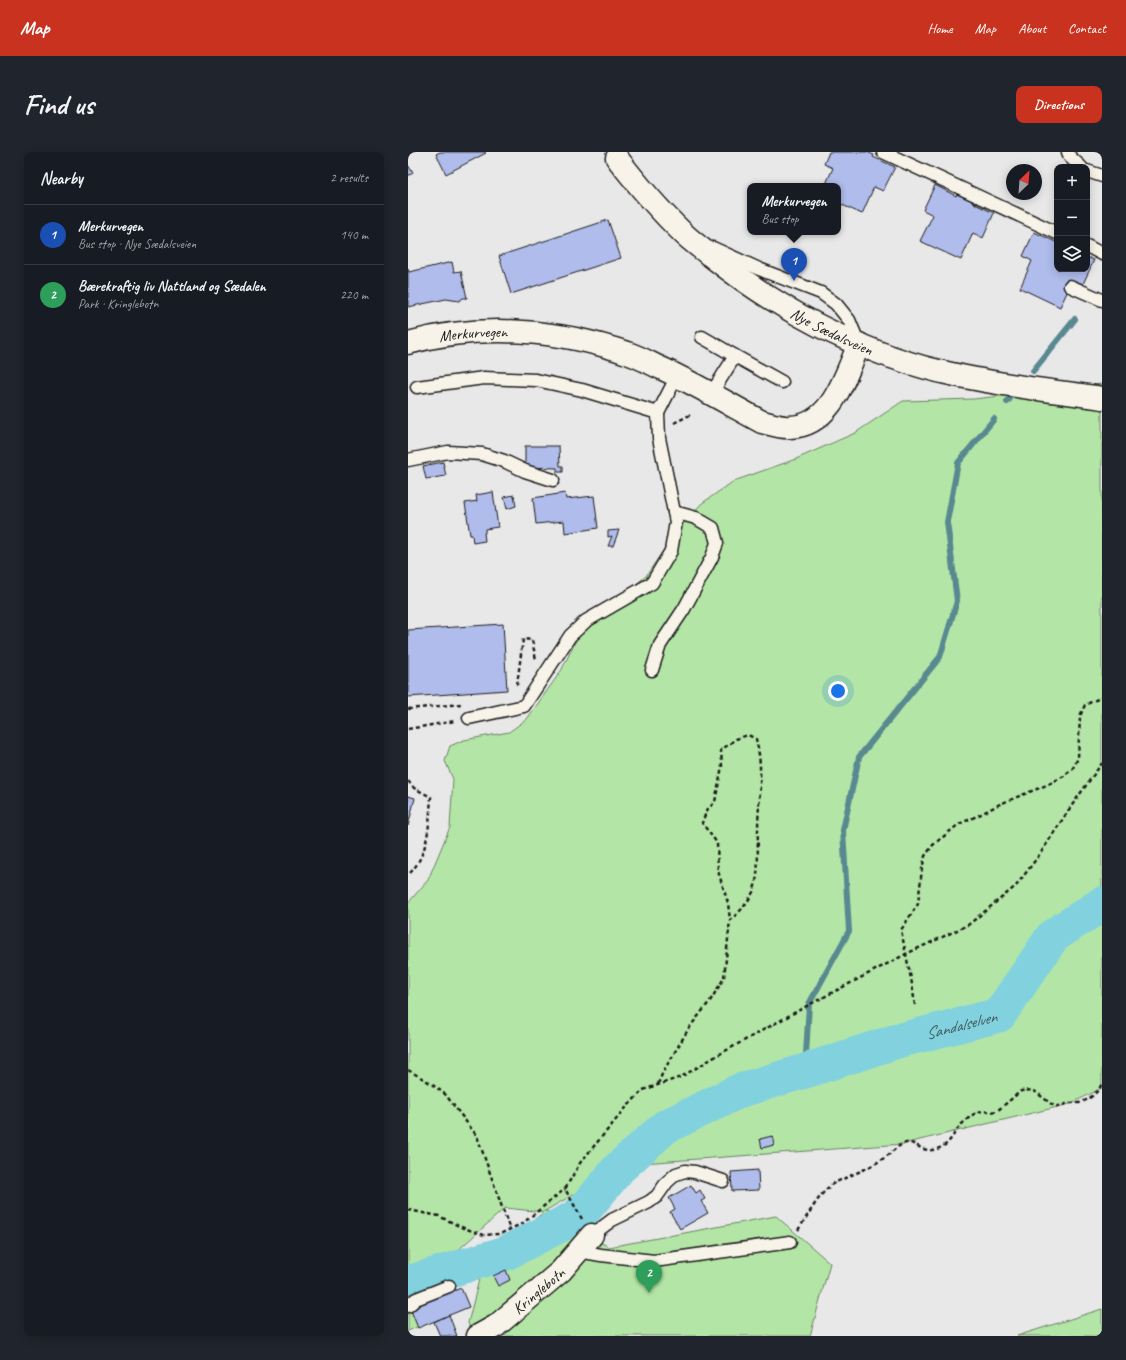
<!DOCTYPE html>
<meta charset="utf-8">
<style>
body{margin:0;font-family:Caveat,sans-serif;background:#20242c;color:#f1f3f6}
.controls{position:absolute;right:12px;top:12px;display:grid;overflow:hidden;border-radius:8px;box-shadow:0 2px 10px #0003}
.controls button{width:36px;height:36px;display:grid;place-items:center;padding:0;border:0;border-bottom:1px solid #363941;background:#171b24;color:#f1f3f6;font:20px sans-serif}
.compass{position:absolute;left:598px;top:12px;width:36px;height:36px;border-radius:50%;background:#171b24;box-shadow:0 2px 10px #0003;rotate:25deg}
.you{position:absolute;left:430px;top:539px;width:14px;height:14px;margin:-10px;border:3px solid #fff;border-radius:50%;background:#1a73e8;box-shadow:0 0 0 6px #1a73e833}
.badge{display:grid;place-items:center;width:26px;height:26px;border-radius:50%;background:#c8321e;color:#fff;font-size:13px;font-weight:700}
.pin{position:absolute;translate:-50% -33px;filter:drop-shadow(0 1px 2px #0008)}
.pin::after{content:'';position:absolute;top:21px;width:14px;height:12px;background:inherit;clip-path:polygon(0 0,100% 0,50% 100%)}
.popup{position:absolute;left:339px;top:31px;width:94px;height:52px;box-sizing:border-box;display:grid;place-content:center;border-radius:8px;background:#171b24;filter:drop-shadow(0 1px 3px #0005);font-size:13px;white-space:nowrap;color:#9ea1a6}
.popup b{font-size:15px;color:#f1f3f6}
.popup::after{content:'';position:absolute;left:50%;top:100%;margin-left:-8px;border:8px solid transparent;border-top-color:#171b24}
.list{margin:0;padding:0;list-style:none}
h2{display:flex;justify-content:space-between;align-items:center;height:52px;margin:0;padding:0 16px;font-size:17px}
h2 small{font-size:13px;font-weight:400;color:#9ea1a6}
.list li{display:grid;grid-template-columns:26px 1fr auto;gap:12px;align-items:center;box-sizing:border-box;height:60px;padding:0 16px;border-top:1px solid #363941}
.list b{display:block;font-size:15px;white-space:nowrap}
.list p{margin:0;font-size:13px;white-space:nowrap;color:#9ea1a6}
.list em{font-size:13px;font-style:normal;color:#9ea1a6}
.icon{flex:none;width:22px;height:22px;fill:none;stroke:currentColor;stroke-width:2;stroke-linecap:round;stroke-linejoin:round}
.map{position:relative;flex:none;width:694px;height:1184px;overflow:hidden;border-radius:8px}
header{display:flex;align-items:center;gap:24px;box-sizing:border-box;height:56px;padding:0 20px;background:#c8321e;color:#fff}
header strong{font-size:19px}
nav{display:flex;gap:22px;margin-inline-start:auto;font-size:14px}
.intro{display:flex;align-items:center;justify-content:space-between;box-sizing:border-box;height:96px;padding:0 24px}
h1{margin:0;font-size:28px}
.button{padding:10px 18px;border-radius:8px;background:#c8321e;color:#fff;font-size:14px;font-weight:700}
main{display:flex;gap:24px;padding:0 24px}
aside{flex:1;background:#171b24;border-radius:8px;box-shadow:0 2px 10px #0003}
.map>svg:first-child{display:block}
.green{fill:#b3e6a6;stroke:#688161}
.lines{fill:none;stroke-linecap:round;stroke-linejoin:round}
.stream{stroke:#598990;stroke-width:6}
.river{stroke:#82d1de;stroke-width:35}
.building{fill:#afbcec;stroke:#1c1c1c}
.lane-casing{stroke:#1c1c1c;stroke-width:15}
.street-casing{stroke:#1c1c1c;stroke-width:25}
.secondary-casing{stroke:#1c1c1c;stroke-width:25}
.path{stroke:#1c1c1c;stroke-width:2.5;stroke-dasharray:4 3;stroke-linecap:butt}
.lane{stroke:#f7f3e8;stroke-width:12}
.street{stroke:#f7f3e8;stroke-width:22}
.secondary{stroke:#f7f3e8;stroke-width:22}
.labels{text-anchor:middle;stroke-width:3.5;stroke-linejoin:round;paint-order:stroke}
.street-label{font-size:16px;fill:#1c1c1c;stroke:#f7f3e8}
.water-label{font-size:17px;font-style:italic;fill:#405b60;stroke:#f7f3e8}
</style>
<header>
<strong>Map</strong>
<nav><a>Home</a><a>Map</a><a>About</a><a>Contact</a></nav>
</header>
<div class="intro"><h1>Find us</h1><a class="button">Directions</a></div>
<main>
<aside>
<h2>Nearby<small>2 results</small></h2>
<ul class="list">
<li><span class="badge" style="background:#1a4fb4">1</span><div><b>Merkurvegen</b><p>Bus stop · Nye Sædalsveien</p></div><em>140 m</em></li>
<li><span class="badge" style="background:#2e9e5b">2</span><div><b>Bærekraftig liv Nattland og Sædalen</b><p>Park · Kringlebotn</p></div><em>220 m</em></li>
</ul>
</aside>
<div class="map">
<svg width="694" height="1184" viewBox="0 0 694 1184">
<rect width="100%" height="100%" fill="#e9e8e9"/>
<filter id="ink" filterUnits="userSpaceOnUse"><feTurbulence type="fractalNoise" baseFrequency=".025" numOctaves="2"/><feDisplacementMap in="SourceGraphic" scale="8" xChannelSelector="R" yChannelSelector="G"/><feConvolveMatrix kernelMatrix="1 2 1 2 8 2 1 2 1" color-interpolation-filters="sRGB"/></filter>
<g filter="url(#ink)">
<g class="green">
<path d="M694 232V936L662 952 495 992 235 1011 211 1016 137 1059 166 1066 172 1079 201 1095 368 1064 422 1111 402 1184H65L60 1171 76 1108 136 1060 97 1056 48 1100 16 1172 0 1179V751L20 728 42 675 45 627 37 609 42 594 56 588 101 580 119 567 153 519 174 476 238 424 267 381 293 352 326 329 388 307 447 281 495 249 566 247Z"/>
<path d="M694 1157V1184H609Z"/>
</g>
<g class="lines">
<g class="stream">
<path d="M625 219 667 167"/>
<path d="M599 250 608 239"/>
<path d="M687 757 694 742"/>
<path d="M397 919 401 852 441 779 435 678 451 605 532 505 549 449 539 370 550 311 586 267"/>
</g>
<path class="river" id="s1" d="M0 1131 98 1101 166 1066 177 1057 211 1016 257 975 333 938 397 919 489 889 591 863 645 784 694 752"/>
</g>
<g class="building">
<path d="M32 0H77L78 1 38 22 28 2Z"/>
<path d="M421 0H459L466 3 465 5 487 15 475 39 466 35 454 62 430 51V34H417L425 16 416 12Z"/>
<path d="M0 13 5 21 0 24Z"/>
<path d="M527 33 548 44 549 42 567 50V52L586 61 575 86 565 81 553 108 512 89 525 63 515 58Z"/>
<path d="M200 68 213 106 103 142 91 104Z"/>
<path d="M626 80 648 90 649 88V117H679V105L686 108 675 132 665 128 652 155 612 136 624 109 615 104Z"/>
<path d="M44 110 46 120 53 119 59 146H55L51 149 38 147 0 155V117L1 120Z"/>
<path d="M117 294H151L152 314H155V320H149V316L117 315Z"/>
<path d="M35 310 38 324 18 327 15 314Z"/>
<path d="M85 340 90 375 77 377V381H76L77 389 65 391 64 383H62L57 351 69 349 68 343Z"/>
<path d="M157 341 158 347 186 344 190 376 157 381 156 369 128 372 125 346Z"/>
<path d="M106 343 108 354 99 357 96 345Z"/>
<path d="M211 378 205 394H200L204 384 200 385V379Z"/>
<path d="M95 472 99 538 0 545V478Z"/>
<path d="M0 644 7 646 0 674Z"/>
<path d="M364 984 366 993 354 996 352 987Z"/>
<path d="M350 1018 351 1038 324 1039 323 1020Z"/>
<path d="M283 1033 288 1041 292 1038 297 1047 293 1049 300 1061 272 1077 262 1060 267 1057 261 1046Z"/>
<path d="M98 1118 102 1128 90 1134 85 1124Z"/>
<path d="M53 1136 61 1155 10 1176 2 1156Z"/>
<path d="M41 1163 49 1184H32L26 1170Z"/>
</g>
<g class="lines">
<defs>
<g id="lane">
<path d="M475 0 649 81"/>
<path d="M660 0 662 5 673 15"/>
<path d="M679 19 694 24"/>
<path d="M679 94 694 102"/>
<path d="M305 96 351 117 413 141 428 152 441 168 451 192"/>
<path d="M662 134 694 148"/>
<path d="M294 185 327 204 303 242"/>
<path d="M327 204 374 230"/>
<path d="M9 235 76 226 128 228 174 238 250 261"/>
<path d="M0 308 40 300 74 302 96 309 117 319 145 328"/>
<path d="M244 518 252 493 276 457 304 405 309 391 305 376 288 366 266 360"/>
<path d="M61 566 116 554 162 484 178 469 244 431 263 399 268 370 251 286 250 261 269 224"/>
<path d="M184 1083 204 1068 241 1050 249 1044 259 1030 268 1022 277 1019 287 1020 315 1029"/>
<path d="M171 1099 193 1103 246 1109 382 1090"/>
<path d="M0 1154 8 1147 41 1134"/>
</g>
<g id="street">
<path id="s2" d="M0 191C72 171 151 177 222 202 233 206 244 212 255 217 289 233 321 252 354 270 363 272 373 276 382 275 424 274 437 224 451 192"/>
<path id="s3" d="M70 1184 88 1174 153 1119 184 1083"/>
</g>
<g id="secondary">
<path id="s4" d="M209 6C229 32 251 58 275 81 283 89 293 96 303 104 368 156 449 199 530 219 584 232 639 238 694 246"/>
</g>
</defs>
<use href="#lane" class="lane-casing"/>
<use href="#street" class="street-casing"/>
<use href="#secondary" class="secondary-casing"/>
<g class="path">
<path d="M266 271 282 263"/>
<path d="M109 533 115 487 124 488 128 508"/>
<path d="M0 557 53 552"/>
<path d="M0 577 47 569"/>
<path d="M0 629 6 636 23 645C21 673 21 703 0 723"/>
<path d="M507 853 504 832 493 778 510 752 514 717 517 704 525 693 551 672 569 664 592 652 641 632 656 624 665 616 670 606 672 564 677 553 694 545"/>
<path d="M0 918 19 929 37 942 69 984 102 1078"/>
<path d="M250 932 255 920 281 876 302 849 316 826 322 768C332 760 339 752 345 740 352 723 349 697 350 679 350 648 356 617 348 587L340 583 328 587 313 598 314 614 307 650 299 658 294 671 309 691 310 719 320 751 322 768"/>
<path d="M0 1058 31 1064 53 1075 76 1083 92 1082 115 1071 157 1037"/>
<path d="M174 1067 157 1037 172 1011 216 958 235 938 273 925 310 903 395 856 498 802 560 773 608 734 632 702 662 656 694 611"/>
<path d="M390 1078C399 1065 410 1044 422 1034 425 1031 431 1029 435 1027 448 1021 461 1016 473 1008 481 1004 490 992 498 991 508 989 514 1002 529 997 539 994 543 987 548 979 552 973 562 964 568 961 575 957 582 961 589 959L613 939 625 938 646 954C652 955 656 952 662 951 665 951 668 951 671 951 681 948 691 940 694 931"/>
</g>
<use href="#lane" class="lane"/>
<use href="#street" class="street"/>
<use href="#secondary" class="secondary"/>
</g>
</g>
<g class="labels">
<g class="street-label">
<text dy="6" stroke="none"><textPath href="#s4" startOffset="279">Nye Sædalsveien</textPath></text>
<text dy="6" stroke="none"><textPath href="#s2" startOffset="66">Merkurvegen</textPath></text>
<text dy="6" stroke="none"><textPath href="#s3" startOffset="76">Kringlebotn</textPath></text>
</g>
<g class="water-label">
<text dy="6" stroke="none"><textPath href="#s1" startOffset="622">Sandalselven</textPath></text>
</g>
</g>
</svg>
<div class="controls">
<button>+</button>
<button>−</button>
<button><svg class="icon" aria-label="layers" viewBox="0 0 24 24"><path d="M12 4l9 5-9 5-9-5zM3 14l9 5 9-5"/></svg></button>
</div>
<svg class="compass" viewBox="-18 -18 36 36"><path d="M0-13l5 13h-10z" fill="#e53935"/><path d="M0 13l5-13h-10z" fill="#9ea1a6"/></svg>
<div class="you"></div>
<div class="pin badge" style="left:386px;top:129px;background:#1a4fb4">1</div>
<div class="popup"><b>Merkurvegen</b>Bus stop</div>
<div class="pin badge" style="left:241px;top:1141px;background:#2e9e5b">2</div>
</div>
</main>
